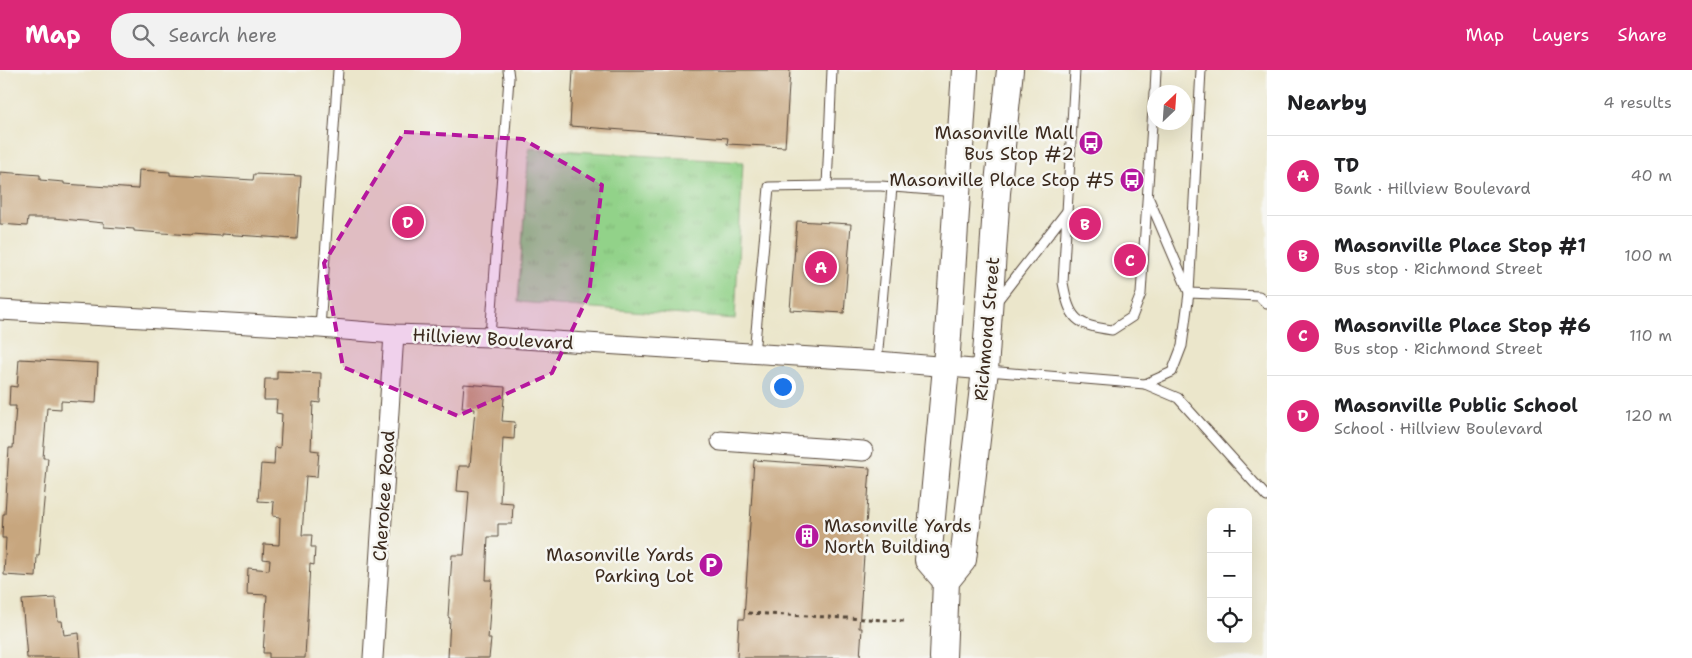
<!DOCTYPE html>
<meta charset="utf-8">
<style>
body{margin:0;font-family:"Shantell Sans",sans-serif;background:#f2f2f2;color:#202124}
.controls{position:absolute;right:15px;bottom:15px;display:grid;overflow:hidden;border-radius:10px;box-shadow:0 5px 20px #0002}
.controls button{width:45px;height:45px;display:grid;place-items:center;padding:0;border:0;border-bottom:1px solid #e0e0e0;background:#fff;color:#202124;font:25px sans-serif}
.compass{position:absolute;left:1147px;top:15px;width:45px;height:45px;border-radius:50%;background:#fff;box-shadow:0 5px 20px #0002;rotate:25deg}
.you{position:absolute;left:782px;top:316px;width:18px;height:18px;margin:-12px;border:4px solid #fff;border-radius:50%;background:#1a73e8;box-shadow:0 0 0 8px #1a73e833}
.badge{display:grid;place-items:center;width:32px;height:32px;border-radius:50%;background:#db2777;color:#fff;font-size:16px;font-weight:700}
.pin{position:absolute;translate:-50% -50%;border:2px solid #fff;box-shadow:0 1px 5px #0006}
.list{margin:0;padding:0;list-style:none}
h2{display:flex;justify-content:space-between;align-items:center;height:65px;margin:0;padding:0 20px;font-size:21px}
h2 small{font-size:16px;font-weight:400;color:#757577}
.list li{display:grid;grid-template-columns:32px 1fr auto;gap:15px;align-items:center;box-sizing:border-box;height:80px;padding:0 20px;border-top:1px solid #e0e0e0}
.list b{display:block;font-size:19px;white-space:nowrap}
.list p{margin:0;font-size:16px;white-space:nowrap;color:#757577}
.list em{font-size:16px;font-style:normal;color:#757577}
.icon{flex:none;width:28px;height:28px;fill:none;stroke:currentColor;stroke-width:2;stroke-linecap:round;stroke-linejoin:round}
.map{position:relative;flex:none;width:1267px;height:588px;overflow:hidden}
header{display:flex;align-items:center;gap:30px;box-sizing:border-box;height:70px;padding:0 25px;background:#db2777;color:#fff}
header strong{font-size:24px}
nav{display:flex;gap:28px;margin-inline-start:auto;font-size:18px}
.search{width:350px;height:45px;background:#f2f2f2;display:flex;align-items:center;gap:12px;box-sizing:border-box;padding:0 18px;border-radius:20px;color:#757577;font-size:19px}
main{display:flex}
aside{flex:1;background:#fff}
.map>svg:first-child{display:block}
.park{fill:url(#park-tufts);stroke:#667e54}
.building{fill:#c7a67e}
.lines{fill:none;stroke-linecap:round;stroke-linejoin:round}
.service-casing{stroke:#554638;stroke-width:11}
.minor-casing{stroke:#554638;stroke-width:21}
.secondary-casing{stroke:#554638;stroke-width:28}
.path{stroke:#554638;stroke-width:3;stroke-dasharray:4 4;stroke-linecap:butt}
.service{stroke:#fff;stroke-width:9}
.minor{stroke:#fff;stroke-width:19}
.secondary{stroke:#fff;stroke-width:26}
.marked{fill:#b5179e;fill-opacity:0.2;stroke:#b5179e;stroke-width:4;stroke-dasharray:10 6;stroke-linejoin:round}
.labels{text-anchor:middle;stroke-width:5;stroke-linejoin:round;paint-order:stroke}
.poi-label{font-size:18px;fill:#3b2a1e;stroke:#f6f6f2;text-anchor:end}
.street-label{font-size:18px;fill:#3b2a1e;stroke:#f6f6f2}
</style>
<header>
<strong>Map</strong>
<div class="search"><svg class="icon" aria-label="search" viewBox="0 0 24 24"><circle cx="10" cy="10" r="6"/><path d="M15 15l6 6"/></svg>Search here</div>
<nav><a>Map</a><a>Layers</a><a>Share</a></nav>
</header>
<main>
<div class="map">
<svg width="1267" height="588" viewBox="0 0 1267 588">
<defs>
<pattern id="park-tufts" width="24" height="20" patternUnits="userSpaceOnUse" patternTransform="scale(1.25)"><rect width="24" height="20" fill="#92d289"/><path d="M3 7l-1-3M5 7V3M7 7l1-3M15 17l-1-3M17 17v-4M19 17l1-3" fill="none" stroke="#7fb476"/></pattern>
</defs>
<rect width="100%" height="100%" fill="#f6f6f2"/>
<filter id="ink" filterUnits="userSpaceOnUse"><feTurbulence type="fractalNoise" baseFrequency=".02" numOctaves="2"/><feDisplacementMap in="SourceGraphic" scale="10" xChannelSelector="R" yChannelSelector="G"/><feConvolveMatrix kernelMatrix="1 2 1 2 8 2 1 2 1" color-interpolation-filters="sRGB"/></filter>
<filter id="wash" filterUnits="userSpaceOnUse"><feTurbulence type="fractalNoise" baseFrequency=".0096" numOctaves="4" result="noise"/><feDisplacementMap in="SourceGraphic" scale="20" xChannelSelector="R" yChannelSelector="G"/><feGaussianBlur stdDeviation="1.12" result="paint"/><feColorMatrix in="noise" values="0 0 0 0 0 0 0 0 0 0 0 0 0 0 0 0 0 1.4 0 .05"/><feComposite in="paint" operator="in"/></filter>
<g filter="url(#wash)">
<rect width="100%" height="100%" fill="#ebe6cb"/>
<path class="park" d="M529 78 743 92 735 249 518 232Z"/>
<g id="blocks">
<g class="building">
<path d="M573 0H790L785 77 727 74 728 68 570 56Z"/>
<path d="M139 100 170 102V105L253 110 254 104 301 106 297 169 221 164V166L191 164V165L134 161V159L104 157V153L53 148H28L27 156 0 154V102L40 105V110L64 112V114L138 119Z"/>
<path d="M797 151 851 154 844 243 790 240Z"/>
<path d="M19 289 98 293 96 333 61 331V339L47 338 43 388H48L39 485H37L36 507 4 505 6 468H2L3 444H5L9 378H13L16 336H9L10 316 17 317Z"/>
<path d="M277 301 321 303 320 333 313 332 311 380 319 381 317 407 306 406 302 465H312L311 477H315L314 495 310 494 305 588H269V583H263L267 525 247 524 248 498 269 500 270 490 263 489 264 474 279 475 280 447 273 446 274 432 258 431 261 394 274 395 275 377 280 378 282 344 276 343 277 330H264L265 309H277Z"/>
<path d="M464 314 505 317 502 351 515 352 514 369 503 368 500 432 513 433 512 454H498V467H488L486 510H492L488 569H491L489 588H448L450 548 448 547 452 485H464L469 422 457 421 459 396H470L475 339 462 338Z"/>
<path d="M754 390 870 398 859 558H862L860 588H737L739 549H744Z"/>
<path d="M56 528 58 551H62L64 565 79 563 81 588H27L22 530Z"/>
</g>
</g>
</g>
<g filter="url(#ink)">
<use href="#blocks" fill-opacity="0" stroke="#554638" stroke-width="1"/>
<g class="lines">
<defs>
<g id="service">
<path d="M832 0 827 116H881L956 122"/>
<path d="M1075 0 1063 213C1070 250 1076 255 1112 260L1132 247 1141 224 1154 23"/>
<path d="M1155 22 1156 0"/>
<path d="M1149 129 1188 220"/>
<path d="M1189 223 1259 226 1267 234"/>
<path d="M997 231 1067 141"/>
<path d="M320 258 338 0"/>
<path d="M490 267 509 8 508 0"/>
<path d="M754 284 769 117 827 116"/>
<path d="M877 291 892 117"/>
<path d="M988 301 1145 314 1178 328 1267 427"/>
<path d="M1145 314 1172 302 1182 276 1189 223 1201 0"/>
</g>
<g id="minor">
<path d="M0 240 320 258 394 264 490 267 877 291 985 300"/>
<path d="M721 371 863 381"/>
<path d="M373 588 394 264"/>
</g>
<g id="secondary">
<path d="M946 511 928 490 946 297 965 0"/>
<path d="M943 588 946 511 963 490 985 300 997 123 1010 0"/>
</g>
</defs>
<use href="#service" class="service-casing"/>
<use href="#minor" class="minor-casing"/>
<use href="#secondary" class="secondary-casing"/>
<path class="path" d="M748 543 905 551"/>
<use href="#service" class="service"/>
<use href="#minor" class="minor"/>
<use href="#secondary" class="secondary"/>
</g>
</g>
<path class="marked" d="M404 62 523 69 602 115 589 224 552 303 458 346 343 297 324 193Z"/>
<defs>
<symbol id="bus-disc" viewBox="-11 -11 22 22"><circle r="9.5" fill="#b5179e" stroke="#f6f6f2"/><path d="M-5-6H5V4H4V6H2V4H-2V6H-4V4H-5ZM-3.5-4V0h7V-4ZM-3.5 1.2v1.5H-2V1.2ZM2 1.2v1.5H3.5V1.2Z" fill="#fff"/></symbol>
<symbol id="building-disc" viewBox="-11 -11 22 22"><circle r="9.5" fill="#b5179e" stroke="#f6f6f2"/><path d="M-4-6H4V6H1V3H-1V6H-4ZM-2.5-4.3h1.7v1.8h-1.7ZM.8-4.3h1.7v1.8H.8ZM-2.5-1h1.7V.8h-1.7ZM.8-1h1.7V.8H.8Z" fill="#fff"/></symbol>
<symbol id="parking-disc" viewBox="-11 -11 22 22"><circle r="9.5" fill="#b5179e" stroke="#f6f6f2"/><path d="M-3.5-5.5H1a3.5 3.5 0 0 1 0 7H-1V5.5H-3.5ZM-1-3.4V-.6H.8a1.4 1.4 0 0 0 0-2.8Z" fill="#fff"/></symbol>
</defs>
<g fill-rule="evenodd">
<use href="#bus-disc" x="1077" y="59" width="28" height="28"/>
<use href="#bus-disc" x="1118" y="96" width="28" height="28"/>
<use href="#building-disc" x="793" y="452" width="28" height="28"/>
<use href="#parking-disc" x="697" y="481" width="28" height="28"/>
</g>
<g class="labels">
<g class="poi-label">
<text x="1074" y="69">Masonville Mall<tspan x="1074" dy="21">Bus Stop #2</tspan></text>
<text x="1114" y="116">Masonville Place Stop #5</text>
<text x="824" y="462" text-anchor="start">Masonville Yards<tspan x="824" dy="21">North Building</tspan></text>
<text x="694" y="491">Masonville Yards<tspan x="694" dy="21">Parking Lot</tspan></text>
</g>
<g class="street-label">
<text transform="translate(987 259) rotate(-85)" y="6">Richmond Street</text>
<text transform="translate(493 269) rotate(3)" y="6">Hillview Boulevard</text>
<text transform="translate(384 426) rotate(-86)" y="6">Cherokee Road</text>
</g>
</g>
</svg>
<div class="controls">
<button>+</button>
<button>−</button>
<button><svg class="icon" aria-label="locate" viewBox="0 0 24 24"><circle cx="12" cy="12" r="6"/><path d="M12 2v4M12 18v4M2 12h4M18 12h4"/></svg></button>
</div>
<svg class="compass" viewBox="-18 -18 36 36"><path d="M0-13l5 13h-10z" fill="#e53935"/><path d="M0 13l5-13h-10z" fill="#757577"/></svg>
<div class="you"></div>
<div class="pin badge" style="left:821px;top:197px">A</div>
<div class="pin badge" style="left:1085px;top:154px">B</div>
<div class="pin badge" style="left:1130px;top:190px">C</div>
<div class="pin badge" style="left:408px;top:152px">D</div>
</div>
<aside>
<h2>Nearby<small>4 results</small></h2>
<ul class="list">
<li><span class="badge">A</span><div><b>TD</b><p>Bank · Hillview Boulevard</p></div><em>40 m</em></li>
<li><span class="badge">B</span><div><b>Masonville Place Stop #1</b><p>Bus stop · Richmond Street</p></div><em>100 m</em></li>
<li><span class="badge">C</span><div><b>Masonville Place Stop #6</b><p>Bus stop · Richmond Street</p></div><em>110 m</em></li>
<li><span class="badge">D</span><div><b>Masonville Public School</b><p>School · Hillview Boulevard</p></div><em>120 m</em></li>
</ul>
</aside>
</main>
